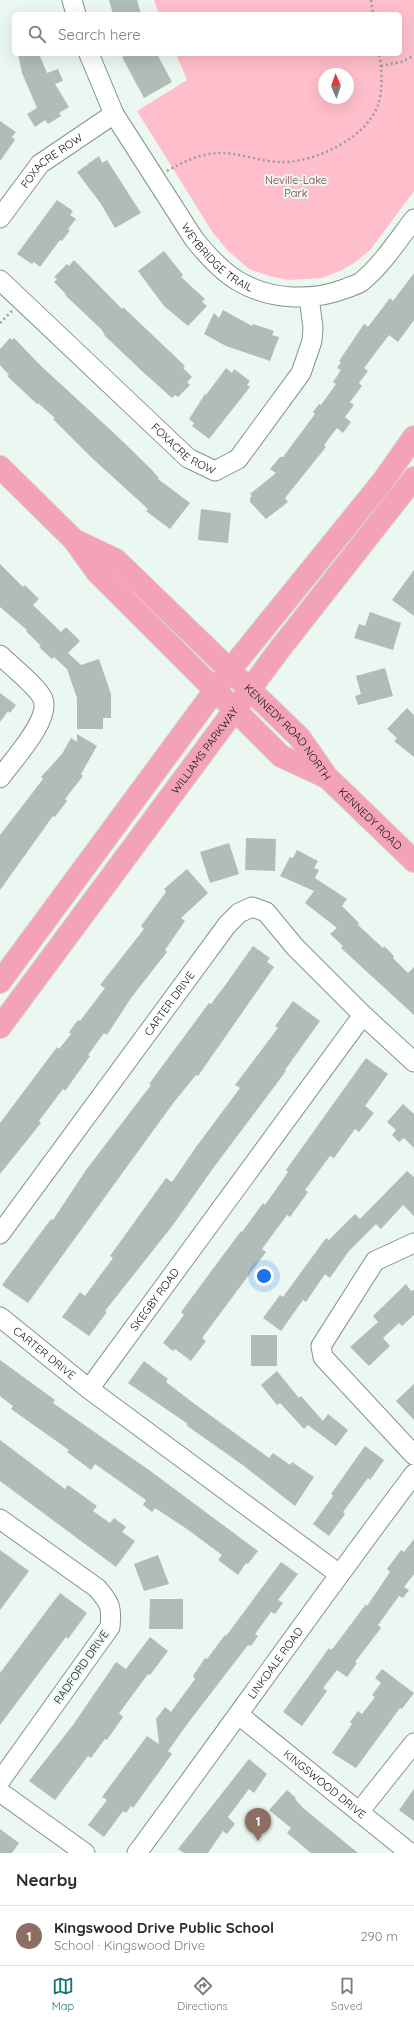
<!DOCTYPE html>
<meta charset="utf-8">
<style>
body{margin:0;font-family:Quicksand,sans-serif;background:#f2f2f3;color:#2b2b33}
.compass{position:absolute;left:318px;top:68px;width:36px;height:36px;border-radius:50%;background:#fff;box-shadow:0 4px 16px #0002;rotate:358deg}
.you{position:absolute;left:264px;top:1276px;width:14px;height:14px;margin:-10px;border:3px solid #fff;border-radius:50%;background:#1a73e8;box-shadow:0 0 0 6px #1a73e833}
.badge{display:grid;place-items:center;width:26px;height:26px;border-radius:50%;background:#0f766e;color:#fff;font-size:13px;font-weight:700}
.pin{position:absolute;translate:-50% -33px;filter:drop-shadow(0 1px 2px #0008)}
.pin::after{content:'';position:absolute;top:21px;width:14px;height:12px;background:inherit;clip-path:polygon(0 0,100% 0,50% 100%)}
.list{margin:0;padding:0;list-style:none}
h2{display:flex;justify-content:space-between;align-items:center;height:52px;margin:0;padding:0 16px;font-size:17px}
h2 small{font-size:13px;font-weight:400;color:#7c7c81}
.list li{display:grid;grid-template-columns:26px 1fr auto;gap:12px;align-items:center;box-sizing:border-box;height:60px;padding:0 16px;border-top:1px solid #e1e1e2}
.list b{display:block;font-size:15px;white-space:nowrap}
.list p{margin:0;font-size:13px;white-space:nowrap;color:#7c7c81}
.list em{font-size:13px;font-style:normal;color:#7c7c81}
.icon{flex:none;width:22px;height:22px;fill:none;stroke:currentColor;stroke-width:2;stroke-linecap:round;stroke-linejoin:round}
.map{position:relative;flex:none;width:414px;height:1853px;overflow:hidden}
.search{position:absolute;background:#fff;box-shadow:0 4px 16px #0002;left:12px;right:12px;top:12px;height:44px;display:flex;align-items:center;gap:10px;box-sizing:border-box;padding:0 14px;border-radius:6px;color:#7c7c81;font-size:15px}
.sheet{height:112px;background:#fff}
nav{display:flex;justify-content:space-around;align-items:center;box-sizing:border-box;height:56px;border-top:1px solid #e1e1e2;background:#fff;font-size:11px;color:#7c7c81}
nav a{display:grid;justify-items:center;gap:2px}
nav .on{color:#0f766e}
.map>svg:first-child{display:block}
.green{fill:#ffbecb;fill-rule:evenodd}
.building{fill:#b0bcb6}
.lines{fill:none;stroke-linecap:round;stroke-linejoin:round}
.minor-casing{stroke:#87938e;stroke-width:21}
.major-casing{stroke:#d4d5d4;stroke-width:24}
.path{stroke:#96a09b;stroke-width:2.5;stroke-dasharray:2 3;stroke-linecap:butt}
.minor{stroke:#fff;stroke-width:19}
.major{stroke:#f4a2b8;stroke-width:22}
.labels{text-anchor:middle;stroke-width:4;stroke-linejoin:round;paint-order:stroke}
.street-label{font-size:11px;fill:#0f1311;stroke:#ebf8f2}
.park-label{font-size:11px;fill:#852f48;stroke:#ebf8f2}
</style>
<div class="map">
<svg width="414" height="1853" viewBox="0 0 414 1853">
<rect width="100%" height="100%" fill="#ebf8f2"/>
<path class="green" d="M154 0H414V191L371 249 357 261 342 270 322 278 288 280 269 276 249 269 228 251 213 233 137 111 187 80 176 54H400V14H159ZM324 74H348V98H324Z"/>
<g class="building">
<path d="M109 0H137L141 14H113Z"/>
<path d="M18 54H39L47 73 58 69 63 81 55 84 69 107 59 113 61 116 48 124 45 120 35 127 27 114 37 108 22 73Z"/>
<path d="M124 54H157L172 82 144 98 122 57 125 56Z"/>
<path d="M0 121 16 132 12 137 15 140 0 161Z"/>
<path d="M99 156 102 163 107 160 141 213 115 228 101 204 77 172Z"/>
<path d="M57 200 73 211 70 215 76 219 68 229 70 230 62 241 60 240 40 267 34 262 32 264 17 254Z"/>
<path d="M164 251 183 275 181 277 205 299 202 302 207 306 188 326 164 306 138 271Z"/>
<path d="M74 260 122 309 123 307 185 366 183 368 192 377 187 382 190 385 178 397 175 395 172 398 143 372 105 336 102 330 65 295 66 294 54 282 57 279 54 277 67 264 69 266Z"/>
<path d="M414 273V320L398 342 389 335 364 368 368 371 359 383 362 386 350 402 354 405 345 417 351 422 343 433 337 428 324 445 326 447 285 498 288 502 266 519 250 502V498L252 496 250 494 276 473 270 469 280 457H283L315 414 313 412 319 404 321 405 336 384 333 382 341 370 337 368 341 362 339 361 364 324 368 327 390 298 393 301Z"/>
<path d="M223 310 252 326 253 324 274 331 272 335 279 337 270 361 226 346 204 334 214 313 219 318Z"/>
<path d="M10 338 12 340 14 338 41 366 115 434 151 469 159 478 158 479 190 503 170 529 146 511 148 509 92 458 53 419 55 418 38 403 37 404 7 376 9 375 0 365V349Z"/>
<path d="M226 368 232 373 234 369 250 381 247 385 250 387 209 439 192 426 194 423 189 419 205 394 206 395Z"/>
<path d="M201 509 231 513 228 543 198 540Z"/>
<path d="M0 564 23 587 25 585 39 599 33 605 61 632 66 627 80 641 68 653 81 665 99 659 111 694V718H103V729H77V698L67 669 54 657 52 659 39 647 41 646 26 631 27 630 0 607Z"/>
<path d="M414 570V616L392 600Z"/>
<path d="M370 612 401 623 393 650 354 638 359 624 365 626Z"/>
<path d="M385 668 393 696 358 705 355 696 361 694 356 676Z"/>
<path d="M0 693 16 705 10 713 8 711 0 722Z"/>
<path d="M407 708 414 715V757L394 741 397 738 387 729Z"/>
<path d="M77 734 97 746 81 774 83 776 65 799 67 801 55 817 53 816 0 890V835L43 779 41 777 62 754 71 738 77 742Z"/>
<path d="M246 838 276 839 275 871 245 870Z"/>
<path d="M229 843 239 874 210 883 200 852Z"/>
<path d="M297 850 318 861 314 868 319 870 315 878 347 899 342 906 359 923 358 925 383 948 384 946 394 956 393 958 408 973 414 967V1015L341 948 343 946 330 934 337 928 305 903 314 891 280 876 290 857 293 858Z"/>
<path d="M187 869 208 893 181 918 185 921 165 950 167 952 131 998 107 1035 104 1033 88 1055 90 1056 65 1091 63 1089 39 1121 41 1123 0 1174V1123L57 1047 59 1049 71 1034 69 1032 78 1020 80 1021 105 988 100 985 144 929 141 926 166 892 164 889Z"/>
<path d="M253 946 270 958 267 962 274 967 198 1076 196 1075 174 1102 28 1303 2 1285 42 1231 51 1219 53 1220 86 1170 151 1085 149 1084 209 1003 211 1004 226 984Z"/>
<path d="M293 1001 320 1021 285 1070 286 1071 214 1167 173 1225 105 1311 107 1312 89 1336 62 1317 80 1292 85 1296 113 1258 110 1256 166 1178 172 1182 196 1147 240 1088 235 1085 278 1028 275 1026Z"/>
<path d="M366 1058 388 1074 365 1106 374 1113 359 1132 355 1129 334 1158 330 1156 305 1190 308 1192 290 1217 287 1215 262 1249 266 1252 202 1338 206 1341 191 1361 175 1349 173 1351 163 1343 184 1315 181 1312 241 1231 242 1232 263 1203 265 1205 288 1172 286 1170Z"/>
<path d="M403 1104 414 1114V1148L404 1138 399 1142 392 1135 396 1130 387 1122Z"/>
<path d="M407 1171 414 1177V1216L403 1205 381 1229 376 1224 349 1251 330 1278 325 1274 306 1302 303 1300 281 1331 263 1318 280 1295 283 1297 326 1238 329 1240 355 1214 360 1219Z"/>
<path d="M406 1284 411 1291 414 1290V1315L402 1326 399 1323 383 1338 390 1346 369 1366 350 1347 378 1322 373 1316Z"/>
<rect x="251" y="1335" width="26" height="31"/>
<path d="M0 1360 55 1400 53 1403 149 1470 258 1551 248 1564 246 1563 238 1575 218 1560 222 1555 187 1529 155 1508 152 1512 143 1505 146 1500 95 1464 91 1470 67 1452 69 1450 11 1409 13 1406 0 1396Z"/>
<path d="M144 1361 168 1379 166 1382 192 1402 269 1458 273 1453 290 1465 292 1462 314 1477 295 1506 244 1466 186 1425 188 1424 128 1383Z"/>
<path d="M277 1371 299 1398 301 1396 323 1421 328 1414 348 1430 336 1446 308 1425 304 1429 280 1403 277 1405 261 1385Z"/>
<path d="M414 1384V1420L396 1401Z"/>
<path d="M0 1440 65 1489 68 1485 97 1506 93 1511 110 1523 114 1518 126 1527 122 1532 135 1541 116 1567 0 1481Z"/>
<path d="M365 1446 384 1460 370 1480 368 1478 343 1512 345 1514 329 1536 313 1524 333 1496 331 1494Z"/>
<path d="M414 1539V1574L404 1587 409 1590 403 1598 399 1596 378 1625 381 1628 355 1662 357 1663 347 1677 337 1670 323 1688 327 1691 302 1726 283 1712 329 1648 331 1650 334 1647 366 1604 367 1606 390 1572 387 1569 401 1550 404 1552Z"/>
<path d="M0 1550 29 1571 0 1610Z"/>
<path d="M158 1555 169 1584 144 1591 134 1564Z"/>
<path d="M281 1562 298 1574 278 1600 283 1603 275 1614 271 1612 255 1634 258 1636 251 1646 248 1645 188 1723 168 1751 172 1754 133 1808 131 1806 126 1813 123 1811 104 1837 88 1825 107 1800 102 1797 147 1736 159 1744 156 1719 165 1707 171 1712 195 1679 193 1676 205 1658 207 1659 225 1635 226 1636Z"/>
<path d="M60 1593 87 1613 68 1639 66 1637 0 1725V1673Z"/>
<path d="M150 1599H183V1629H149Z"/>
<path d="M150 1637 168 1651 150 1675 148 1674 120 1712 119 1713 123 1717 107 1740 105 1739 91 1758 88 1756 55 1800 29 1781 73 1725 116 1662 126 1669Z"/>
<path d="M382 1669 414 1693 402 1709 400 1708 356 1768 332 1753 352 1724 350 1722 358 1711 362 1714 375 1697 372 1695 381 1683 375 1678Z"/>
<path d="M249 1759 267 1774 254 1793 249 1789 228 1817 235 1824 227 1834 223 1831 208 1853H184L178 1849Z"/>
<path d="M414 1789V1821L399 1810Z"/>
<path d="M287 1790 296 1798 295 1799 303 1808 358 1853H311L287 1833 291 1828 269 1810Z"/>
<path d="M0 1829 19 1843 12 1853H0Z"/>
</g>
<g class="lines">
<defs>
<g id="minor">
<path d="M72 0 76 14"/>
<path id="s1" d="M89 54 114 114 194 239C206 254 221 271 238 281 270 300 312 302 347 288 351 286 357 285 361 282 382 265 398 240 414 219"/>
<path id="s2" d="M0 218 40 164 114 114"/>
<path id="s3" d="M0 280 188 458 215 471 238 459 301 373 312 341 313 328 309 297"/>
<path d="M0 655C10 665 38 687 43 699 51 720 12 761 0 778"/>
<path id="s4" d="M0 1234 227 925 239 913 252 907 266 912 295 947 363 1015 414 1062"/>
<path d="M414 1243 375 1261 321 1346 323 1357 414 1455"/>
<path id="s5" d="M0 1317 89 1389 339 1574"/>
<path id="s6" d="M89 1389 363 1015"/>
<path d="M0 1519 97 1588C110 1603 112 1607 110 1627L0 1781"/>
<path id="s7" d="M239 1715 410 1853"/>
<path d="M0 1792 85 1853"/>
<path d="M359 1812 414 1743"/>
<path id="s8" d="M137 1853C230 1727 320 1599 414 1474"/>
</g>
<g id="major">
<path d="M0 467 74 540 97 572 281 756 326 777"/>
<path id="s9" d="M74 540 116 560 300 738 327 777 414 861"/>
<path d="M0 982 230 670 383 481 414 437"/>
<path id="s10" d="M0 1027 279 650 414 478"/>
</g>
</defs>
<use href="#minor" class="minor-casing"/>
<use href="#major" class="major-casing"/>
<g class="path">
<path d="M371 0 373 14"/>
<path d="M381 66 401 62 414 56"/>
<path d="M167 171C183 162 199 154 218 153 237 152 258 161 278 162 312 164 366 139 378 105 383 90 382 69 379 54"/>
<path d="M0 323 12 311"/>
</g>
<use href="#minor" class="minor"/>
<use href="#major" class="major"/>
</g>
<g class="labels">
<g class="street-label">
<text dy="4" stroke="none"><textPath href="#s2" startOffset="78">FOXACRE ROW</textPath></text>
<text dy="4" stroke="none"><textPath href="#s1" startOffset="243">WEYBRIDGE TRAIL</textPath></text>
<text dy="4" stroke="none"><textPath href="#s3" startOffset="250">FOXACRE ROW</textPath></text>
<text dy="4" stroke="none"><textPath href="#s9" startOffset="290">KENNEDY ROAD NORTH</textPath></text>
<text dy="4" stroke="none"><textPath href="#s10" startOffset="344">WILLIAMS PARKWAY</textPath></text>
<text dy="4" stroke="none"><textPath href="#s9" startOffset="410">KENNEDY ROAD</textPath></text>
<text dy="4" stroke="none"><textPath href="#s4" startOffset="286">CARTER DRIVE</textPath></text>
<text dy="4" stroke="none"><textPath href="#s6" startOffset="111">SKEGBY ROAD</textPath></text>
<text dy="4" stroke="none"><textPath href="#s5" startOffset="57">CARTER DRIVE</textPath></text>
<text dy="4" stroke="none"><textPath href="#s8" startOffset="235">LINKDALE ROAD</textPath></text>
<text transform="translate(81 1667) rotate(-55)" y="4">RADFORD DRIVE</text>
<text dy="4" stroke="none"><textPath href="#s7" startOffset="110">KINGSWOOD DRIVE</textPath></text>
</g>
<g class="park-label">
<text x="296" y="184">Neville-Lake<tspan x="296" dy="13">Park</tspan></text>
</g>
</g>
</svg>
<svg class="compass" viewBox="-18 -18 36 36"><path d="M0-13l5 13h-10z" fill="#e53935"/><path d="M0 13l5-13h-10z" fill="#7c7c81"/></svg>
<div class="you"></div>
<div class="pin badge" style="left:258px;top:1841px;background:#8d6e63">1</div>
<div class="search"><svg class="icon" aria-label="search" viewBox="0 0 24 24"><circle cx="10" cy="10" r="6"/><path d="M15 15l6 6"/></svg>Search here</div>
</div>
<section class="sheet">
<h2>Nearby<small></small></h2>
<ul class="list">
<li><span class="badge" style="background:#8d6e63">1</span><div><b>Kingswood Drive Public School</b><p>School · Kingswood Drive</p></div><em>290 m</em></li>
</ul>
</section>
<nav>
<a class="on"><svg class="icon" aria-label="map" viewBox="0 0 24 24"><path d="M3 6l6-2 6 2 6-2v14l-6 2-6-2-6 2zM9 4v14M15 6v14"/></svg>Map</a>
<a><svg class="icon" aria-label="directions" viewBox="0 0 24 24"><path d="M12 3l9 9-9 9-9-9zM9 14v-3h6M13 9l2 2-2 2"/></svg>Directions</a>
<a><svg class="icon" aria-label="saved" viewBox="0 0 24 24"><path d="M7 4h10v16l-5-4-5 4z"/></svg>Saved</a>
</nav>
